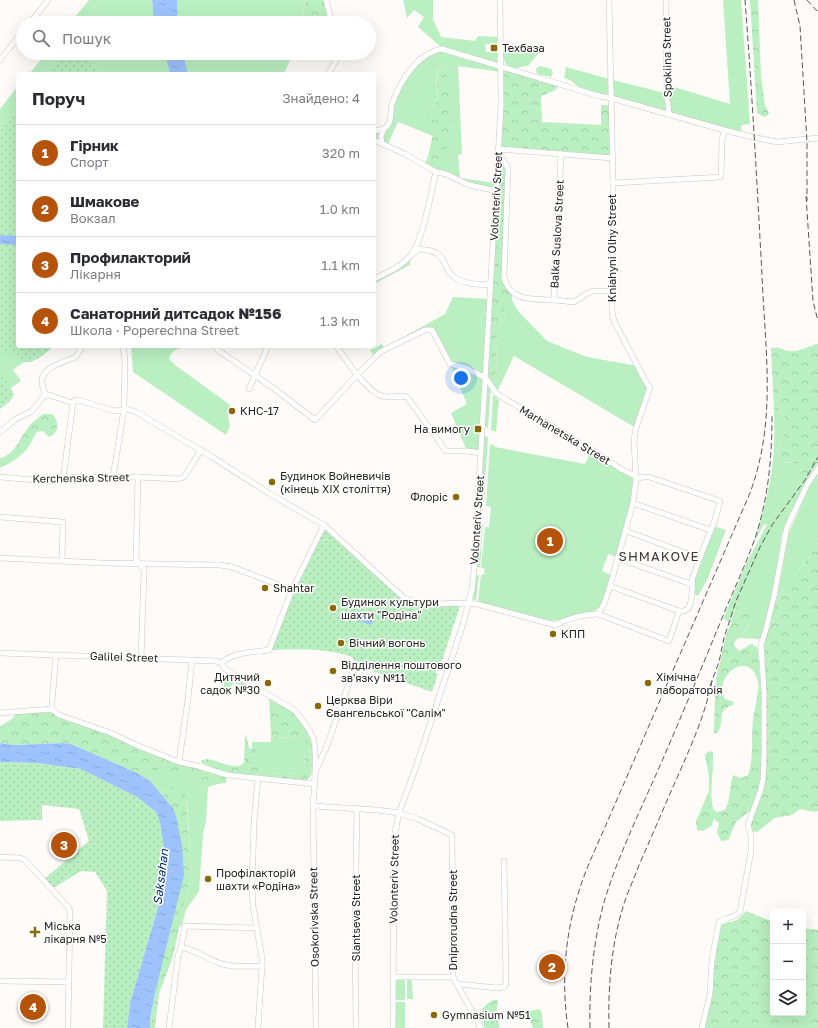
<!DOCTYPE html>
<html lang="uk">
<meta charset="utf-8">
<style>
body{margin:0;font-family:"Golos Text",sans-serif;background:#f2f2f3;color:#2b2b33}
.controls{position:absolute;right:12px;bottom:12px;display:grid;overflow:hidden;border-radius:4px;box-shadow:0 4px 16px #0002}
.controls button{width:36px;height:36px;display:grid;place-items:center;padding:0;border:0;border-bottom:1px solid #e1e1e2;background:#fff;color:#2b2b33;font:20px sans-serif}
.you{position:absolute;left:461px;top:378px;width:14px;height:14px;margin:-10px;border:3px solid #fff;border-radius:50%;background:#1a73e8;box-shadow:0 0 0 6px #1a73e833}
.badge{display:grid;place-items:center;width:26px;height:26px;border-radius:50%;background:#b45309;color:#fff;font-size:13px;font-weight:700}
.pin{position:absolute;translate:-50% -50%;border:2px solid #fff;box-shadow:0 1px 4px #0006}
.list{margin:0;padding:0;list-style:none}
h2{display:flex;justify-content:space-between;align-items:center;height:52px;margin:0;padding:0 16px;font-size:17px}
h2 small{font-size:13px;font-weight:400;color:#7c7c81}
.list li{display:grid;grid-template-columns:26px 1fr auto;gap:12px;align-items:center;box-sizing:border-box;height:56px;padding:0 16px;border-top:1px solid #e1e1e2}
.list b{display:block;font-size:15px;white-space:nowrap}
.list p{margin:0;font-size:13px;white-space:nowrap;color:#7c7c81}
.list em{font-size:13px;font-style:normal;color:#7c7c81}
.icon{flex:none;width:22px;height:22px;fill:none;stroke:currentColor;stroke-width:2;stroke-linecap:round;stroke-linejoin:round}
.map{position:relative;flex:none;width:818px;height:1028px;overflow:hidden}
.search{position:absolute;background:#fff;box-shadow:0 4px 16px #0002;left:16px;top:16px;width:360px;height:44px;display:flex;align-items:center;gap:10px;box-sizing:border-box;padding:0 14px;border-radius:22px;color:#7c7c81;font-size:15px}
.panel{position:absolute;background:#fff;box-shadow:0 4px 16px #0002;left:16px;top:72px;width:360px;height:276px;border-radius:4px}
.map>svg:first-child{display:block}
.green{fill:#baefc1}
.forest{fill:url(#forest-crowns)}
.park{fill:url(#park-dots)}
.water{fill:url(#water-ripples)}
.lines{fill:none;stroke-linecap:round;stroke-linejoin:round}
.minor-casing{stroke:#cdc5c1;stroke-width:6}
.minor{stroke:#fff;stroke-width:5}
.rail{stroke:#5a5856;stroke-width:1;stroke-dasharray:6 3;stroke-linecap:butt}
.poi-dot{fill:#8b6909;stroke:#fff;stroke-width:1.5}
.labels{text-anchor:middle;stroke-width:3;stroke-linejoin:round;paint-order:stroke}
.poi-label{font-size:11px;fill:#242220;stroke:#fff;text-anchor:start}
.street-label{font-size:11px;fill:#242220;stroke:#fff}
.water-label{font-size:12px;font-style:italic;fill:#012d6d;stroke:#fff}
.quarter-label{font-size:13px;letter-spacing:1px;fill:#3e3734;stroke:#fff}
</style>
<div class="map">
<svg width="818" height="1028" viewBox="0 0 818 1028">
<defs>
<pattern id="forest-crowns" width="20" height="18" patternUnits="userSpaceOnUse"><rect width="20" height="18" fill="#baefc1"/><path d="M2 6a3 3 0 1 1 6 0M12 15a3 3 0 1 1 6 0" fill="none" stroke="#a0cda6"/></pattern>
<pattern id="park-dots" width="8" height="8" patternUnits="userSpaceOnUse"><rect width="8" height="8" fill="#baefc1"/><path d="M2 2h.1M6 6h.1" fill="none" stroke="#a0cda6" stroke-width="1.8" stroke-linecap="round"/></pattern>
<pattern id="water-ripples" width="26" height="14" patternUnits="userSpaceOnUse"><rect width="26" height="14" fill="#9ec3fc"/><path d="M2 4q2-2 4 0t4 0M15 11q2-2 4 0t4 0" fill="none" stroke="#88a7d8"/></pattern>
</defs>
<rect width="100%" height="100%" fill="#fefbf9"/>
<g class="green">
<path d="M89 0H152L154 23H70Z"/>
<path d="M177 0H305L302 23H178Z"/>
<path d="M403 0H433V19L441 37 475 41 478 36 497 37V44H485L486 52H497V62L493 63 441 47 418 27 424 17 414 10 407 18Z"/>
<path d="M723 0H741L750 124 741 125 742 133 670 113 668 85 730 104Z"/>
<path d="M442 49 501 67V72L458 66 462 154 458 155 460 178 497 183V191L482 189 424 165 428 156 430 162 452 120 449 82 443 64C433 72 438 86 437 97 436 106 428 110 429 121 430 126 433 130 433 136L398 122 387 146 374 140V131L388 125 392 105 400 87 422 58Z"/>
<path d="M503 49H545L537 55 528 66C524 66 520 68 515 68 504 68 503 58 503 49Z"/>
<path d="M46 53H68L85 74H29Z"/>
<path d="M88 53H165L170 74H105L97 68 90 64 91 57Z"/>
<path d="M183 53H293L284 74H188Z"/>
<path d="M540 66 551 69 553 73 551 77 537 74 536 69Z"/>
<path d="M566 67 609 79V96C600 94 589 93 581 88 573 84 573 80 564 78Z"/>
<path d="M613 80 665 93 667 112 613 97Z"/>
<path d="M18 86V109L0 132V109Z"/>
<path d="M411 255 410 265 374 284V279Z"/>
<path d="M453 297 490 299 481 453 467 451 451 413 467 404 450 364 432 330 380 352 375 358 370 350 382 344 384 348 445 314Z"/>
<path d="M512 300 518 311 547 341 587 357 638 366 650 387 636 428 514 356 497 392 492 386 497 376 496 341 500 326 506 316 505 308 508 303Z"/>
<path d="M0 313 18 346H54C44 354 36 363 24 362L13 370 21 381 11 388 14 395 9 402 0 409Z"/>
<path d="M131 346H196C185 350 174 344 169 359L175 365 230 405 228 415 230 426 226 435 133 372Z"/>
<path d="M489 385 491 387 488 428 484 426 487 386Z"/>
<path d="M493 395 499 400 496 432 491 430Z"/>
<path d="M774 409 784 415C787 429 784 436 778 450L784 463H794L801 467 803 478 807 481 789 515 782 534 773 590 761 639 738 638C751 628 751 622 746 607L738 602 730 622 723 619 746 564 767 525 764 524 753 545C764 512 773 478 774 444 775 432 774 421 774 409Z"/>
<path d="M485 436 488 437 484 502H479L484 437Z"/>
<path d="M490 444 494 445 495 447 585 464 591 451 634 477C638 495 622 538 616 557L608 554 602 571 611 575C608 586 605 609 591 612 586 613 581 614 576 615 567 618 558 621 548 621L478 602 481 575 484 574 485 569 481 568 485 527H489L491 507 486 506Z"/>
<path d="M818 474V543L808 559 777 597 788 535 810 485Z"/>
<path d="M480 524H483L480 568 476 566Z"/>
<path d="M714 526 726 530 708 578 698 596 693 593C692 569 705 547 714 526Z"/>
<path d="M476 575H479L476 601 472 598Z"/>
<path d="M38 711C33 713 26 714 21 717 11 723 18 729 0 731V726L12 719 17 712Z"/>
<path d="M271 735 274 739 296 737 306 742 313 741 314 762 312 774 309 747 305 751 304 768C290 777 273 772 258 769L254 764C256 754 251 752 252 742H271Z"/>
<path d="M149 768 173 771 207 769 216 771 189 785 208 787 206 821 203 834 199 891 186 910 182 925 179 927 191 873 187 802 173 787 160 793 150 781 137 773 142 769Z"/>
<rect x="396" y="978" width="9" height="22"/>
<path d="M407 978 410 979 412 982 413 999H407Z"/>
<path d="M395 1002H405V1028H396Z"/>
</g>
<g class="forest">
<path d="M305 0H326L332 23H302Z"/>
<path d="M750 0H758L761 76 765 106 769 112 768 115 764 117 757 113Z"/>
<path d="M443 64C445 70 447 75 449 81 454 99 455 139 444 155 441 158 434 160 430 162L428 156 433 134 427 115C430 110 436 105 437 98 439 87 433 73 443 64Z"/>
<path d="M501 67 558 83 556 90 541 96 542 122 601 125V105H612V158L499 149Z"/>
<path d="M498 159 506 162 504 277 512 292V300L508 303 505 308 506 316 500 326 496 341 497 376 492 386 486 378Z"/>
<path d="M816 344H818V463L807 481 803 478 801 467 794 463 780 462 777 459C779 441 788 435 784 415L774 409 771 348C782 346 781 350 789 351 798 352 808 347 816 344Z"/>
<path d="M43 414H52C59 421 60 433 49 437L43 431 37 432C33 437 31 444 27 449 19 458 11 463 0 468V458C13 456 18 442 25 432 29 425 36 419 43 414Z"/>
<path d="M818 543V811L814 812 800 809 792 815 775 818 757 832 752 831 750 824 763 793 767 752 764 642 777 597 808 559Z"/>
<path d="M738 602C745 604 746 606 748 612 753 628 742 633 733 644L739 651 751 644 757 647 758 652 761 690 762 759 760 781 756 800 750 811 736 822 728 840 721 841 717 832 719 823 714 819 711 826 703 831 697 830 696 821 709 791V777L705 755 709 751 713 752C714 771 709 791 713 809L717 812 725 810C731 798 729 787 733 775L741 778 748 775C754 758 751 738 753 720 754 710 757 700 758 690 759 684 758 677 754 672 742 655 714 677 725 699L734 702 733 705C714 711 727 721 717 733H714L715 696 717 673 720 663 725 639Z"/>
<path d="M225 675H234L251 685 248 689 234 682 228 692 223 690Z"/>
<path d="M269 697 292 711 301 720 313 741 311 743 306 742 296 737 279 738 277 741 274 739 271 735Z"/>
<path d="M49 710 154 751 207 769C189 780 162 768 142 769L137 773 71 744 63 743 15 745 0 743V731C16 729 10 725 20 718 28 712 39 711 49 710Z"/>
<path d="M246 735 249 748 255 749 256 751 254 764 258 769C273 772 291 777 304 768L305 751 308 747H309L312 774 307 780 282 778 233 773 218 770 202 763 201 761C213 753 231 774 244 763L245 736Z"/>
<path d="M216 771 227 775 226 783 218 784 208 787 189 785Z"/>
<path d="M173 787 186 794 191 873 173 956 159 994 155 1028H150V1019L155 993 173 808 160 793Z"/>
<path d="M746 911 773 922V1013H803V928L818 930V1028H704L721 925C733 920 737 923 746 911Z"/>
<path d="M493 1000H498L496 1016 500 1028H485C479 1014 479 1008 493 1000Z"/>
<path d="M540 1009 542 1014 543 1028H533L528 1016 530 1011Z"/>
</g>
<g class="park">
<path d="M63 53H88L91 57 90 64 97 68 105 74H46Z"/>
<path d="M18 109V346H54L43 355 31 362H24L15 350 5 358 0 352V132Z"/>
<path d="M0 374 11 388 14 395 9 402 0 409Z"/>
<path d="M324 525 396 591 416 602 461 603 440 667 437 666 435 673 438 674 432 692 361 667 356 663 352 657C325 648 297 649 269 650L292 590Z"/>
<path d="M0 762 36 763 81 769 137 797 156 812 160 822 167 866 162 894 130 1003 127 1028H103L107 891 95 872 81 871 52 889 43 880 89 841 79 809 42 805V820L0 821Z"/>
</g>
<g class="water">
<path d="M152 0H177L178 23H154Z"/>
<path d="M165 53H183L188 74H170Z"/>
<path d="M0 235 18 236V245L0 244Z"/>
<path d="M358 611 374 617 371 625 355 620Z"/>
<path d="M0 743 15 745 63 743 71 744 137 773 150 781 173 808 176 816 182 845 184 875 155 993 150 1019V1028H127L130 1003 162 894 167 866 160 822 156 812 137 797 81 769 36 763 0 762Z"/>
</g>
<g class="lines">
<defs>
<g id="minor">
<path d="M326 0 332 23"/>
<path d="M666 0 667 98 669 114"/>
<path d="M30 23 48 0"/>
<path d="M0 60 23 31"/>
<path d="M328 74 338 57V53"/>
<path d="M374 131C379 130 385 130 388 125 392 120 390 111 392 104 400 82 417 53 442 49L599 96 611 98 724 130 757 138 777 142 818 138"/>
<path d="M374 140 405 154 436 172 446 174 469 185 497 191"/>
<path d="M382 144 381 136 384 129"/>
<path d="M499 149 612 158"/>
<path d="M561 154 554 300 574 302 588 293 593 291H612"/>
<path d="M498 159 503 160 508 168 504 277C510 302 533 299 554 300"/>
<path d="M613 183 721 177 722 142 724 130"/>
<path d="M414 253 418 249C453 251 437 267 457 279 467 285 480 284 491 285"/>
<path d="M374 279C386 273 401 267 410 256 423 242 431 192 436 172"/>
<path d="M214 346 219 351 272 387 315 420 357 375C366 384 375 397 388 397 395 397 400 395 407 397L446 451H467L481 453"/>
<path d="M336 346 357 375 380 352 425 330H432L450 364 466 368 486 378 496 393 502 397 592 450 621 469 635 476"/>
<path d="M249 389 268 346"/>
<path d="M46 395C32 369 58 364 76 357L82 346"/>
<path d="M0 432 16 419 32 411 44 396 49 395 73 403"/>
<path d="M0 477 47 481 78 477H138"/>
<path d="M113 477 124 409 125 360 123 346"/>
<path d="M63 480 73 403 74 401 78 400 111 410 117 411 127 409 136 412 212 457 270 494 324 525 404 598C408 599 412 601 416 602 436 607 457 601 477 604L555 625C569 618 583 614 598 614L604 604 610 586 633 503 636 479 634 440 636 428 650 387 647 384 614 321 612 312 613 183 609 0"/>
<path d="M633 503 710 530"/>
<path d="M0 517 63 522 62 561"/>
<path d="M626 531 699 558"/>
<path d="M0 558 102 563 220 565 232 567 292 590 324 525"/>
<path d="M617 558 691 584"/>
<path d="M610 586 679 611C683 611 687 611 689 607 694 597 691 586 693 577 699 559 706 542 713 525 716 518 718 509 720 501L649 477H643L636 479"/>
<path d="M598 614 669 641 679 611"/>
<path d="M0 653 216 661 221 663"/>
<path d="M141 658 144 573V569L136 560 138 477 178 479 184 477 201 450"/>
<path d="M221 663 225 669 294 710C301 718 309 727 313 738 318 751 314 790 313 806L316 1028"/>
<path d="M221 663C234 652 253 652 269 650L292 590"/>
<path d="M52 709 59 715 111 733 136 745 179 762 198 766 227 775 314 784"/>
<path d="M52 709V702L56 655"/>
<path d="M0 713 52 709"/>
<path d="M179 762 188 699 192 660"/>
<path d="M315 773 328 743 356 663"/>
<path d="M313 806 377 810 399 813 418 819 452 835 453 977 481 1028"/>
<path d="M0 857 20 858 25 860 68 907 70 911 68 1028"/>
<path d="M181 947 185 926 256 928"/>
<path d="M393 977H453"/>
<path d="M0 981 69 982"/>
<path d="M458 984 497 988 504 987 506 983 504 861"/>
<path d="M169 1028 178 956 181 947C195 950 206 958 219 963 232 968 248 966 262 966V958L253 906 252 886 254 822 258 778"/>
<path d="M258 1028 262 966"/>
<path d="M356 1028 355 926 357 808"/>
<path d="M393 1028 394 847 395 833 399 813 417 764 463 624 472 590 474 570 501 105 500 0"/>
<path d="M702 1028 710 994 712 960 719 922C727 916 731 920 740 912L751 851V836L748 825 760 792 763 780 764 753V692L761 645 766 629 774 596 787 527 808 483 818 469"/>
</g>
</defs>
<use href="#minor" class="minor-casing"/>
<use href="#minor" class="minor"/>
<g class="rail">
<path d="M794 0 800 26 807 142V201"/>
<path d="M807 0 818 12"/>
<path d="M806 196 813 301 818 321"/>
<path d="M710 686 719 662 724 638 736 601 760 547 772 525 805 480 818 457"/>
<path d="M568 1028C561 981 565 933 580 888 586 869 594 852 602 834L750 493C777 420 765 350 762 275 757 183 752 91 745 0"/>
<path d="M590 1028C589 986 593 943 604 902 619 853 642 807 662 761 682 715 701 669 720 623 732 593 746 565 756 535 769 495 772 455 772 413"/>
<path d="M609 1028C608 988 611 946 623 907 627 893 634 879 639 865 652 836 664 807 677 778 691 746 705 715 712 681"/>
</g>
</g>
<g class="poi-dot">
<rect x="490" y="44" width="8" height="8" rx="2"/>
<circle cx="232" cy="411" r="4"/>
<rect x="474" y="425" width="8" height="8" rx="2"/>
<circle cx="272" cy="482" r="4"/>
<circle cx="456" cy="497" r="4"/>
<circle cx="265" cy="588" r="4"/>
<circle cx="333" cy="608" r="4"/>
<circle cx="553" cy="634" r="4"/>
<circle cx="341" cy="643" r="4"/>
<circle cx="333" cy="671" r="4"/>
<circle cx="268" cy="683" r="4"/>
<circle cx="648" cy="683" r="4"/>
<circle cx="318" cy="706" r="4"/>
<circle cx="208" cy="879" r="4"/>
<path d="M33 926h4v4h4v4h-4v4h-4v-4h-4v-4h4z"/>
<circle cx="434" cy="1015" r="4"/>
</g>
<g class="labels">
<g class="poi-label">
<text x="502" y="52">Техбаза</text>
<text x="240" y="415">КНС-17</text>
<text x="470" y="433" text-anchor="end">На вимогу</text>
<text x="280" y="480">Будинок Войневичів<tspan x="280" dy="13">(кінець ХІХ століття)</tspan></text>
<text x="448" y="501" text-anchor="end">Флоріс</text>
<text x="273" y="592">Shahtar</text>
<text x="341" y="606">Будинок культури<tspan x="341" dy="13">шахти "Родіна"</tspan></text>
<text x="561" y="638">КПП</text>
<text x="349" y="647">Вічний вогонь</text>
<text x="341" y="669">Відділення поштового<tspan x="341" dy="13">зв'язку №11</tspan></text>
<text x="260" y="681" text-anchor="end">Дитячий<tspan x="260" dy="13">садок №30</tspan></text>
<text x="656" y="681">Хімічна<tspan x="656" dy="13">лабораторія</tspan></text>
<text x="326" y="704">Церква Віри<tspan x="326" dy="13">Євангельської "Салім"</tspan></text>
<text x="216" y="877">Профілакторій<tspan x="216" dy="13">шахти «Родіна»</tspan></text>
<text x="44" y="930">Міська<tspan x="44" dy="13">лікарня №5</tspan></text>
<text x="442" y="1019">Gymnasium №51</text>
</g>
<g class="street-label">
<text transform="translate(667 57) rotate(-91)" y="4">Spokiina Street</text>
<text transform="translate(496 196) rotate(-87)" y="4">Volonteriv Street</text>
<text transform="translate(557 234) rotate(-87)" y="4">Balka Suslova Street</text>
<text transform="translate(612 248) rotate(-90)" y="4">Kniahyni Olhy Street</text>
<text transform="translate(565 435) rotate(31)" y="4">Marhanetska Street</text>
<text transform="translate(81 478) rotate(-1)" y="4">Kerchenska Street</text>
<text transform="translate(477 520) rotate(-86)" y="4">Volonteriv Street</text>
<text transform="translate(124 657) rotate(2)" y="4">Galilei Street</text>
<text transform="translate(394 879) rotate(-89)" y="4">Volonteriv Street</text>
<text transform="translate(314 917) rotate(-91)" y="4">Osokorivska Street</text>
<text transform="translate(356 918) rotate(-90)" y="4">Slantseva Street</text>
<text transform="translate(453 920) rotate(-90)" y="4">Dniprorudna Street</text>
</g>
<g class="water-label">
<text transform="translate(161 877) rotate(-83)" y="4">Saksahan</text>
</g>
<g class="quarter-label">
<text x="659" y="561">SHMAKOVE</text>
</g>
</g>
</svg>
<div class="controls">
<button>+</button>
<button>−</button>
<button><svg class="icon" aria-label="layers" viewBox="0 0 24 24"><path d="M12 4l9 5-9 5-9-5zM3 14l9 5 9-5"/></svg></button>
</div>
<div class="you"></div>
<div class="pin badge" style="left:550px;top:541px">1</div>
<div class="pin badge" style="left:552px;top:967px">2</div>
<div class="pin badge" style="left:64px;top:845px">3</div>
<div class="pin badge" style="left:33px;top:1007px">4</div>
<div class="search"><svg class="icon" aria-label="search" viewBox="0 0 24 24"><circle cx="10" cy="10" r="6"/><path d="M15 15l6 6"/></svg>Пошук</div>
<section class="panel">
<h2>Поруч<small>Знайдено: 4</small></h2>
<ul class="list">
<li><span class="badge">1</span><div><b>Гірник</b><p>Спорт</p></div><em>320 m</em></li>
<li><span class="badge">2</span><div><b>Шмакове</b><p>Вокзал</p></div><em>1.0 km</em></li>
<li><span class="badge">3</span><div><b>Профилакторий</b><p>Лікарня</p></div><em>1.1 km</em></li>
<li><span class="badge">4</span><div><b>Санаторний дитсадок №156</b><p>Школа · Poperechna Street</p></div><em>1.3 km</em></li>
</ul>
</section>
</div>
